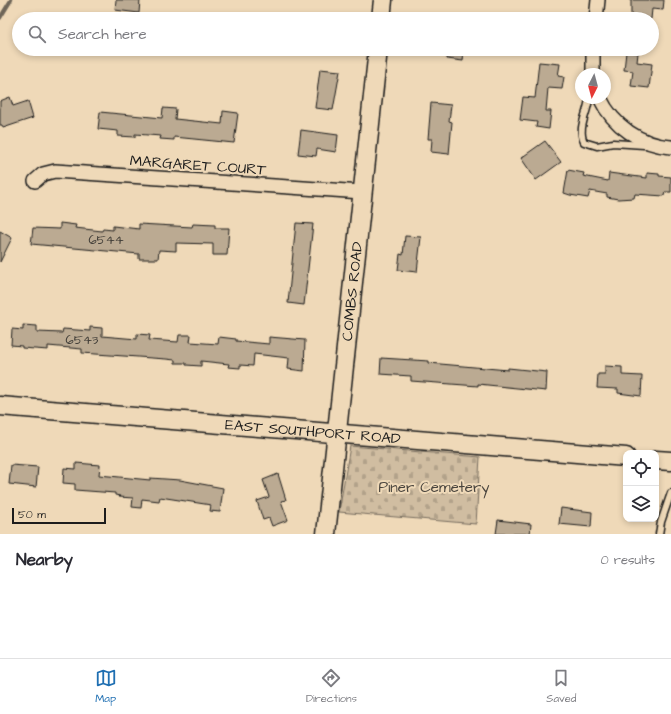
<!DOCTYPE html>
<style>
body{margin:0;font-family:"Architects Daughter",sans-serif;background:#f2f2f3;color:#2b2b33}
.controls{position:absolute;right:12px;bottom:12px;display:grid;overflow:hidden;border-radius:8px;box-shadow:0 2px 6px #0003}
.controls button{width:36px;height:36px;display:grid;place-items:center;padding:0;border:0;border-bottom:1px solid #e1e1e2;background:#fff;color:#2b2b33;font:20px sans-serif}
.compass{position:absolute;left:575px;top:68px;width:36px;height:36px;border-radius:50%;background:#fff;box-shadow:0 2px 6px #0003;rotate:186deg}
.scale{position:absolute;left:12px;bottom:10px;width:94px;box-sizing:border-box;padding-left:4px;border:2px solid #1c1c1c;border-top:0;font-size:11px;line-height:14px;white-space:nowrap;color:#1c1c1c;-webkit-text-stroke:3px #efd9b8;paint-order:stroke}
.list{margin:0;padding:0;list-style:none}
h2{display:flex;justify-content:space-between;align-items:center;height:52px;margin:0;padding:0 16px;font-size:17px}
h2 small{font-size:13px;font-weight:400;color:#7c7c81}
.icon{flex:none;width:22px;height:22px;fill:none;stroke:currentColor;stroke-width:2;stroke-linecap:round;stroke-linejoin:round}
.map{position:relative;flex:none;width:671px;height:534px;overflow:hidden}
.search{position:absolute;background:#fff;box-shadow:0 2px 6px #0003;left:12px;right:12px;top:12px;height:44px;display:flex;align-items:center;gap:10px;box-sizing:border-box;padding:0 14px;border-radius:22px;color:#7c7c81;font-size:15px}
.sheet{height:124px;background:#fff}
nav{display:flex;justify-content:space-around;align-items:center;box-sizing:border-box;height:56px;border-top:1px solid #e1e1e2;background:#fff;font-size:11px;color:#7c7c81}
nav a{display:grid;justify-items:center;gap:2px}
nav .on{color:#1f6fb2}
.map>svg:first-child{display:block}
.cemetery{fill:url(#cemetery-stones);stroke:#766c5e}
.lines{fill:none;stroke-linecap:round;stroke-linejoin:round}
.stream{stroke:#6e6558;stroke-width:4}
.building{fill:#bbaa92;stroke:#1c1c1c}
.lane-casing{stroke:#1c1c1c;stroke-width:9}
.street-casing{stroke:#1c1c1c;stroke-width:16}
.secondary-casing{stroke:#1c1c1c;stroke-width:21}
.lane{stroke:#efd9b8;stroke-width:6}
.street{stroke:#efd9b8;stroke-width:13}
.secondary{stroke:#efd9b8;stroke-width:18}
.labels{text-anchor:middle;stroke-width:4;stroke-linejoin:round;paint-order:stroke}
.number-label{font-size:13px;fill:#44403a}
.street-label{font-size:15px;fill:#1c1c1c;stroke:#efd9b8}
.park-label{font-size:15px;fill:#49443d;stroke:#efd9b8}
</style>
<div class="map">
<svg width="671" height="534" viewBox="0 0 671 534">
<defs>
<pattern id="cemetery-stones" width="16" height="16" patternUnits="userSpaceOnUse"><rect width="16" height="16" fill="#d0bda1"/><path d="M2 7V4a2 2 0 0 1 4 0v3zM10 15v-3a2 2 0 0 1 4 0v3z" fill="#b2a28a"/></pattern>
</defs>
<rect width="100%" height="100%" fill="#efd9b8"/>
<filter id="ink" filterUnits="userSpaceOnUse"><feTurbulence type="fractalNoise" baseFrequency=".025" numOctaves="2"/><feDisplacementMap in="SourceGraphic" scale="8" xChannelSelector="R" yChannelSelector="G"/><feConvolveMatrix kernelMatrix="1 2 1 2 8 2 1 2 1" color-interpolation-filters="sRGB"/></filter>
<g filter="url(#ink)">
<path class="cemetery" d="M350 446 480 457 476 524 339 512Z"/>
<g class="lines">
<path class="stream" d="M0 18 11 0"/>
</g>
<g class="building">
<path d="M116 0H140L139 13 115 10Z"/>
<path d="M631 0H664L663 10 652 9 651 19H631Z"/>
<path d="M448 49H464L463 61 447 59Z"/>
<path d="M626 52 638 53 637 62 652 64 649 88 631 86 633 71 624 70Z"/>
<path d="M539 62 560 64 558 76 564 77 562 89 548 88 546 111H551L549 129 536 127 537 122 520 120 523 97 535 98Z"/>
<path d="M320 69 340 71 333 110 315 108Z"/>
<path d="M10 97 13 106 28 101 33 118 3 128 2 125H0V101Z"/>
<path d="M431 103 451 105 449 121 452 122 449 154 431 152 432 139H428Z"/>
<path d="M163 108 176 109 175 119 222 124 223 111 238 113 234 143 174 137V140L160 139 161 136 135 134V137L118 136V131L98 129 100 112 162 118Z"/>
<path d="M301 130 338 135 336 152 317 149 316 156 298 154Z"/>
<path d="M545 141 561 162 536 180 521 158Z"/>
<path d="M568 170 584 173 583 176 608 181 609 173 647 178V173L659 174V176L671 177V192H665L664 196 635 194 634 198 618 199 607 197V194L590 191 588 198 570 195 564 193Z"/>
<path d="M60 223 76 225 75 228 102 231 103 229 113 230V226L139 229V224L192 227 193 224 215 225V228H229L227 255H213V244L176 243V251L159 250 158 259H139V254L31 244 33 228 60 229Z"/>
<path d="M296 223 313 224 304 305 288 303Z"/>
<path d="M0 231 12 238 0 262Z"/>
<path d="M405 236 421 237 417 272 398 270 400 254 403 255Z"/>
<path d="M23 325 37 326V332L62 333 63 329 90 331V327L102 328V336L137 339V334L150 335 149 340 178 342 179 335H191L190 342 218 344 219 337 236 339V341L269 344V337L305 340 304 371 288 369 289 358 254 354 253 366 240 365V368L228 367 229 364 201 361V366L186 365V363H175V360L166 359 82 353V349L48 346V350L22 348V346L11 345 12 329 23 330Z"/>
<path d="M381 358 429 361V363L508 370V368L547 372 546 391 478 384V386L411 381V376L380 374Z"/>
<path d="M605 366 622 367V375L642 376 641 396 618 393V389L597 388 598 374H605Z"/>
<path d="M76 463 100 465 99 475 150 480V478L180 480 223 488 220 512 210 511 211 505 160 497 159 501 142 499 141 508 132 507 133 498 119 497 120 496 115 495V493L75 490V484L63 483 64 468 76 469Z"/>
<path d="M11 465 38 467 36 487 9 484Z"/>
<path d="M278 474 286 500 281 501 288 520 272 526 269 518 263 520 257 501 269 497 263 480Z"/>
<path d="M561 508 592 512 591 527 559 524Z"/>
<path d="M498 520 531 524 530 534H496Z"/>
</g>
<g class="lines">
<defs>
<g id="lane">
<path d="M589 98C588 113 577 128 584 142L597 146 613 143 644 145"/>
<path d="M659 534 661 522 671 493"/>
</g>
<g id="street">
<path d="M596 19 598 0"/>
<path d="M593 74V49"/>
<path d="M600 98C613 126 641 145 671 147"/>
<path d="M35 181 43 174 55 171 362 192"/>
</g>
<g id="secondary">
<path d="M381 19 383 0"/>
<path id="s1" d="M0 406 626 457"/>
<path d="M656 460 671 461"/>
<path id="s2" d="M326 534 378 49"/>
</g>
</defs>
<use href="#lane" class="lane-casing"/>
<use href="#street" class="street-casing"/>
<use href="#secondary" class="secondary-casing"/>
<use href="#lane" class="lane"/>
<use href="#street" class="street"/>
<use href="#secondary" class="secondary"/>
</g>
</g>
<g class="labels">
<g class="number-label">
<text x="106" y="244">6544</text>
<text x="82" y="344">6543</text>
</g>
<g class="street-label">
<text transform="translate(198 165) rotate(4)" y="5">MARGARET COURT</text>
<text dy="5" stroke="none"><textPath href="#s2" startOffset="244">COMBS ROAD</textPath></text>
<text dy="5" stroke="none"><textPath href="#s1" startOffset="314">EAST SOUTHPORT ROAD</textPath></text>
</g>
<g class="park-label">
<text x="434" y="492">Piner Cemetery</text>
</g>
</g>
</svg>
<div class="controls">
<button><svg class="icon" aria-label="locate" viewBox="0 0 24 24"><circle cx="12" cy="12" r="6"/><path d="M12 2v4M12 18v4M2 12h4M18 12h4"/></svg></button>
<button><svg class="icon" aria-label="layers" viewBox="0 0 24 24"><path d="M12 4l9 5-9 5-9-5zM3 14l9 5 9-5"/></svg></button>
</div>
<svg class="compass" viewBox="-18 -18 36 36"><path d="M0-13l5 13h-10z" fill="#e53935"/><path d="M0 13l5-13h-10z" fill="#7c7c81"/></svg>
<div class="scale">50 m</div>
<div class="search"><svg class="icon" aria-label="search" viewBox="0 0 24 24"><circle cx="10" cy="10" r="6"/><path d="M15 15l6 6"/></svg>Search here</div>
</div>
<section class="sheet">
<h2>Nearby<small>0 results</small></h2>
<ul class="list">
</ul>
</section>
<nav>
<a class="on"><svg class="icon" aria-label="map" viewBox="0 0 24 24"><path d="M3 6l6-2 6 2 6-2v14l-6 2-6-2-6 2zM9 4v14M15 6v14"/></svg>Map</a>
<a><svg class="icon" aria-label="directions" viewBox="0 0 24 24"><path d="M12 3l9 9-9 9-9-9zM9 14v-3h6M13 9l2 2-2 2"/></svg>Directions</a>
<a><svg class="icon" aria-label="saved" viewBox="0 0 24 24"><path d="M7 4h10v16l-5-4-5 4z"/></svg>Saved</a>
</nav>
